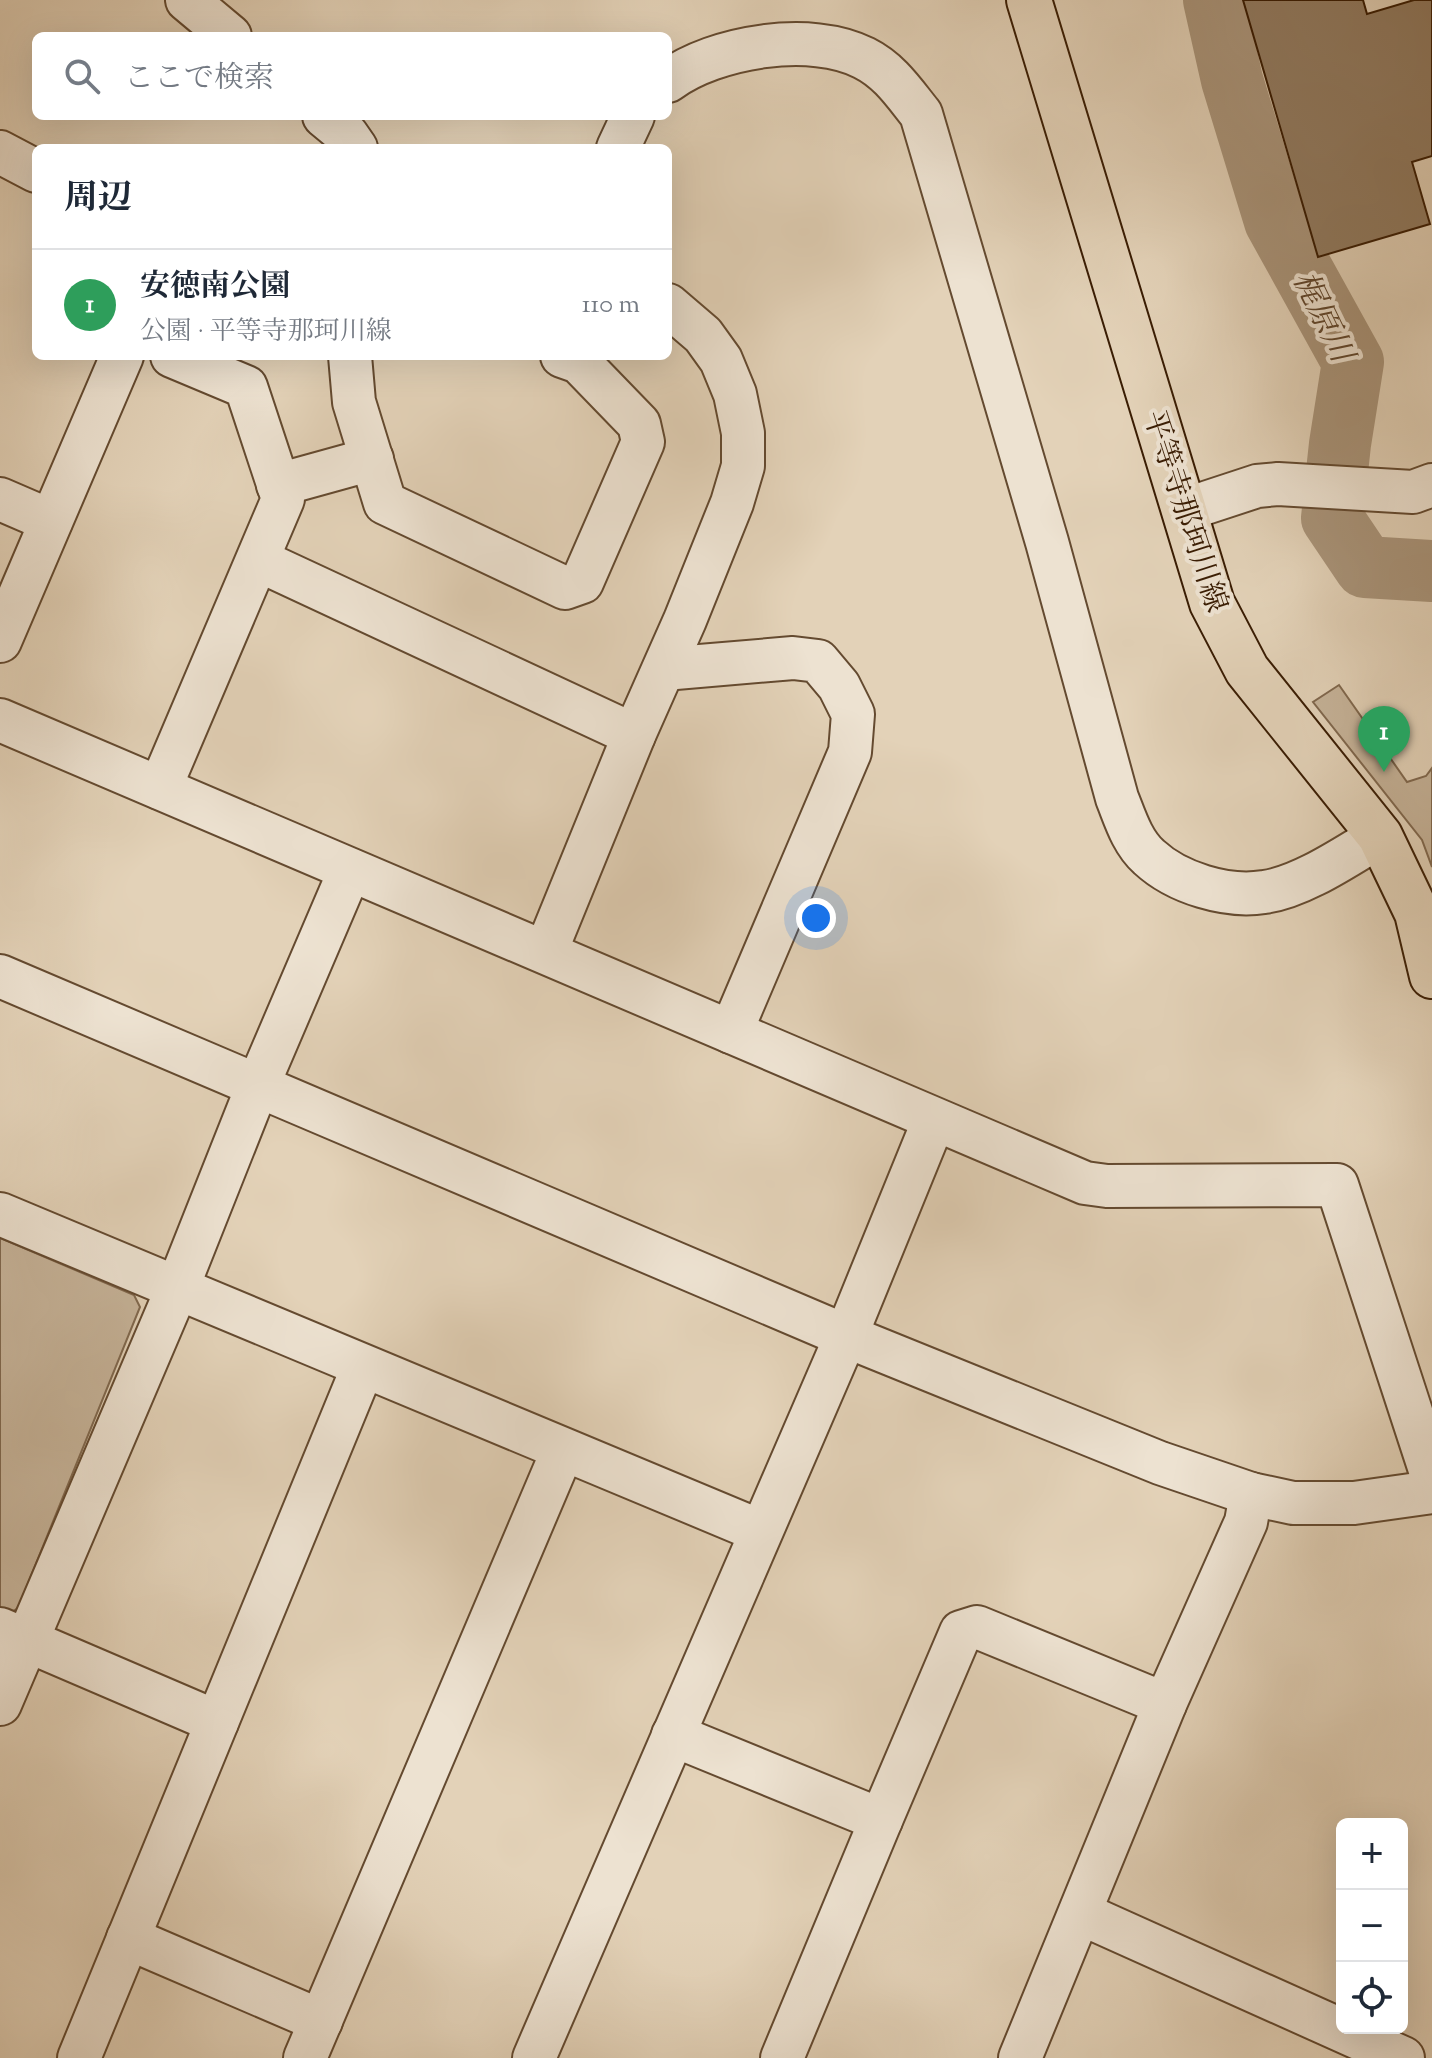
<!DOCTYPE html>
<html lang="ja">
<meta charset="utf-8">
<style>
body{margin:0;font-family:"Sorts Mill Goudy","Noto Serif JP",serif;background:#f2f2f3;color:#1f2937}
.controls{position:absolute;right:24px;bottom:24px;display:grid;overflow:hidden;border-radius:12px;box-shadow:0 8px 32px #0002}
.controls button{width:72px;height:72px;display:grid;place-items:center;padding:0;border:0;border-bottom:2px solid #e0e1e3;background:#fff;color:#1f2937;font:40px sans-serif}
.you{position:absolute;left:816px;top:918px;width:28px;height:28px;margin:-20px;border:6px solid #fff;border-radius:50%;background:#1a73e8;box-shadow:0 0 0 12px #1a73e833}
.badge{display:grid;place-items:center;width:52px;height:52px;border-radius:50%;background:#8f2418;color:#fff;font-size:26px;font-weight:700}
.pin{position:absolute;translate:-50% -66px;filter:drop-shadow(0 2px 4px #0008)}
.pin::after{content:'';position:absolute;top:42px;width:28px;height:24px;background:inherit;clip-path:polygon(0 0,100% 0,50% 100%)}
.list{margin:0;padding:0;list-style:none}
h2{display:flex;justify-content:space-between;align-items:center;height:104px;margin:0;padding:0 32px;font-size:34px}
h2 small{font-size:26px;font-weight:400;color:#747a83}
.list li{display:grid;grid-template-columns:52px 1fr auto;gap:24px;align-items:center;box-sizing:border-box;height:112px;padding:0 32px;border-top:2px solid #e0e1e3}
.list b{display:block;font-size:30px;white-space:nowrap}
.list p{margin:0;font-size:26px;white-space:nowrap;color:#747a83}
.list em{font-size:26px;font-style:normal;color:#747a83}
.icon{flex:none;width:44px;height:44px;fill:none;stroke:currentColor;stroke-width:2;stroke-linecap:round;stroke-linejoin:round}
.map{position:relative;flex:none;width:1432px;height:2058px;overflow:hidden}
.search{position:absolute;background:#fff;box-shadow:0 8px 32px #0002;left:32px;top:32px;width:640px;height:88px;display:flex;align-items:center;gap:20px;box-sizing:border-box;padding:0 28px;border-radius:12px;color:#747a83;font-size:30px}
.panel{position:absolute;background:#fff;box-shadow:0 8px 32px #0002;left:32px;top:144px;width:640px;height:216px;border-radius:12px}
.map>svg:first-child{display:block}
.green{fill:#c6b399;stroke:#80684e;stroke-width:2}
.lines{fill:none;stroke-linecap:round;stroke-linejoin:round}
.river{stroke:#a9947a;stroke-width:62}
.building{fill:#917b61;stroke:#391c03;stroke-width:2}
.minor-casing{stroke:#644a30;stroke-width:46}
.major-casing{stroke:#391c03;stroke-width:48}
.minor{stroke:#ede2d1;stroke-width:42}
.major{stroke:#e3d2b8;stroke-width:44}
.labels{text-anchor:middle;stroke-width:8;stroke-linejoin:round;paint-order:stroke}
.street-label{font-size:30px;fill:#391c03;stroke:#ede2d1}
.water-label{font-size:32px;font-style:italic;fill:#60462d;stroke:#ede2d1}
</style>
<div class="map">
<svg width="1432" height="2058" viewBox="0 0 1432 2058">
<rect width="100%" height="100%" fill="#e3d2b8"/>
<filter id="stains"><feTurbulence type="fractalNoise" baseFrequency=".0025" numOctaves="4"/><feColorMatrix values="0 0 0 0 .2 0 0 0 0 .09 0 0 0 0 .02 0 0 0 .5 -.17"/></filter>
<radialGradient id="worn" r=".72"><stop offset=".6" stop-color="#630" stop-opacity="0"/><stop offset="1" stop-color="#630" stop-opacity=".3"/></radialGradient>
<g class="green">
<path d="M1339 685 1407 782 1426 776 1432 768V867L1422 840 1313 702Z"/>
<path d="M0 1238 134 1295 140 1307 18 1608 4 1617 0 1616Z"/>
</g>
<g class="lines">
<path class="river" d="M1214 0 1232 80 1275 221 1353 362 1340 444 1332 518 1365 567 1432 571"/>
</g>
<path class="building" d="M1243 0H1363L1367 14 1414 0H1432V156L1412 162 1430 224 1318 257Z"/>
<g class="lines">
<defs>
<g id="minor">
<path d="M187 0 230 36"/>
<path d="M668 81C715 46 812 31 864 58 890 71 904 93 921 114L1047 542 1117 798C1125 818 1132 842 1149 857 1177 883 1227 898 1264 892 1302 887 1348 855 1380 836"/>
<path d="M324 116 347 135 356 148"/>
<path d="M618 148 633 116"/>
<path d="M0 152 36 171"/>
<path d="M350 356 354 402 385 503 565 588 582 582 643 442 639 424 579 362 562 356"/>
<path d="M278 485 372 459"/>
<path d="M0 499 51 521"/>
<path d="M1184 510 1257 486 1278 484 1413 492 1432 485"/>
<path d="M258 560 634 735"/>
<path d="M0 641 122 356"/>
<path d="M664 669 793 658 818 661 839 686 853 714 850 752 731 1032"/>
<path d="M0 720 1085 1183 1107 1186 1337 1185 1432 1476"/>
<path d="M160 788 283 499 246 387 172 356"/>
<path d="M546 951 634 735 685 620 732 503 743 466V433L735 394 721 360 703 335 668 305"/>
<path d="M0 976 846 1336 1160 1463 1251 1494 1293 1503H1354L1432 1492"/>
<path d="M0 1214 760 1531"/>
<path d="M0 1629 217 1722"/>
<path d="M0 1704 177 1289 258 1085 350 870"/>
<path d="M673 1735 881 1820 961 1632 977 1627 1165 1704 1246 1522 1251 1494"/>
<path d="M1080 1913 1403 2058"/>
<path d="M128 1938 321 2021"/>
<path d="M79 2058 363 1367"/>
<path d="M305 2058 563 1450"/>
<path d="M534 2058 846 1336 934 1120"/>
<path d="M782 2058 881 1820"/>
<path d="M1020 2058 1165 1704"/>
</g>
<path id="major" d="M1029 0 1212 603 1247 670 1380 836 1417 913 1432 976"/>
</defs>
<use href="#minor" class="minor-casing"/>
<use href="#major" class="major-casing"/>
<use href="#minor" class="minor"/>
<use href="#major" class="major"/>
</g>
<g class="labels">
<g class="street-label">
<text transform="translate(1186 511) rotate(72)" y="10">平等寺那珂川線</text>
</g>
<g class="water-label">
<text transform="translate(1324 316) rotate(64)" y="11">梶原川</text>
</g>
</g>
<rect width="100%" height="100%" filter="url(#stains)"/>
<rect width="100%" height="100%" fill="url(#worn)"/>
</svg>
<div class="controls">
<button>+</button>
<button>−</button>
<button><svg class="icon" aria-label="locate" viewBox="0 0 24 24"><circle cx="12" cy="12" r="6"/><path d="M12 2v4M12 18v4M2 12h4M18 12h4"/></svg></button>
</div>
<div class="you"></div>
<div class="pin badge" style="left:1384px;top:772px;background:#2e9e5b">1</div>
<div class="search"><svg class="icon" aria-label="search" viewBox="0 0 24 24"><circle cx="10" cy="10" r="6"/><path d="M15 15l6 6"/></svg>ここで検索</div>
<section class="panel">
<h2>周辺<small></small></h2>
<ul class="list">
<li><span class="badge" style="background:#2e9e5b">1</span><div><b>安徳南公園</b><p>公園 · 平等寺那珂川線</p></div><em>110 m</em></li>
</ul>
</section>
</div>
